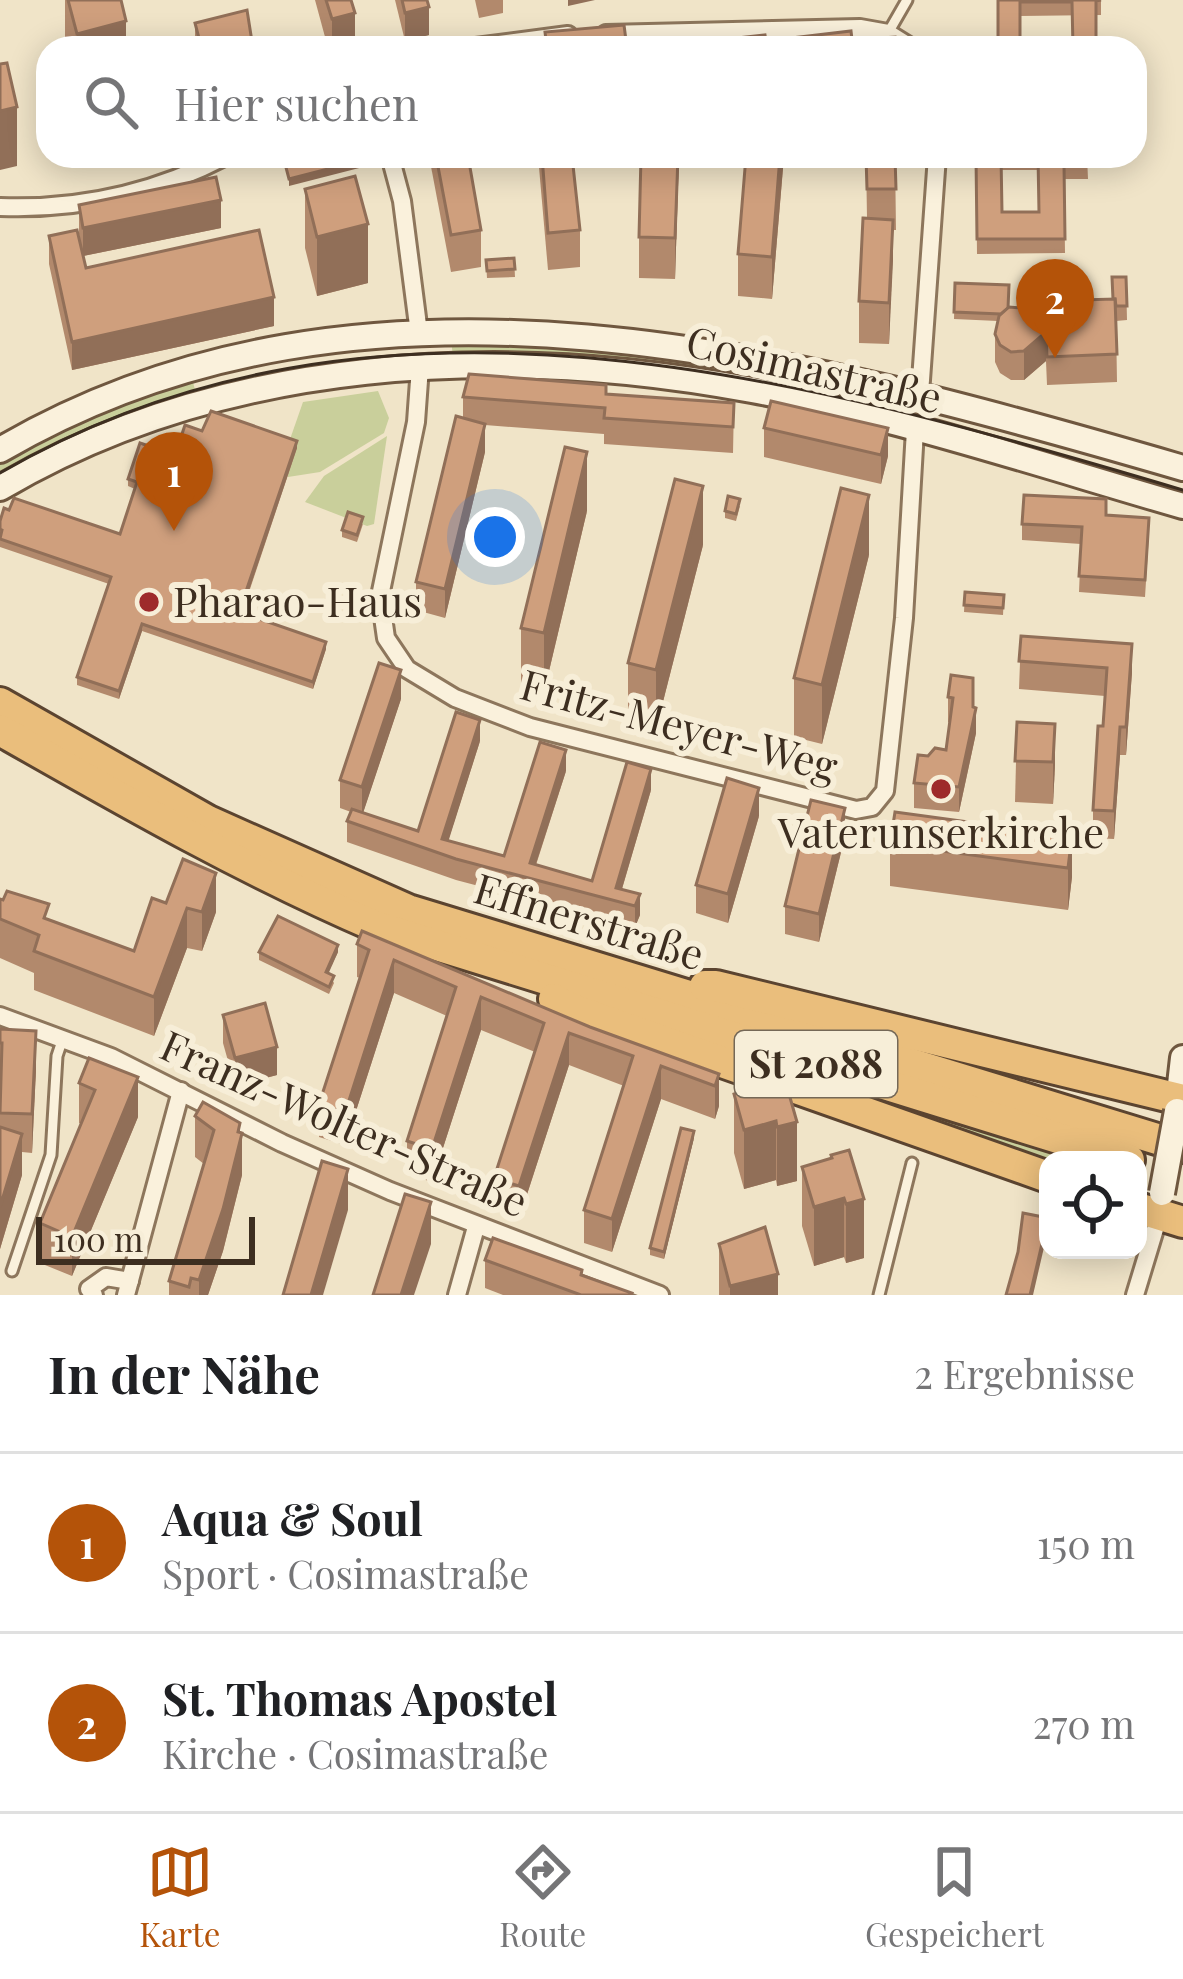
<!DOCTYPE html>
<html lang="de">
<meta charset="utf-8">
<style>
body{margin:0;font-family:"Playfair Display",serif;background:#f2f2f2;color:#202124}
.controls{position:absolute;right:36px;bottom:36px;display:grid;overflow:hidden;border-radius:24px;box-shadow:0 6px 30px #0003}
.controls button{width:108px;height:108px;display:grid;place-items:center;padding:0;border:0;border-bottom:3px solid #e0e0e0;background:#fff;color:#202124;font:60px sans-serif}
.scale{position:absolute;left:36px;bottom:30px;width:219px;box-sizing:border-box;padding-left:12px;border:6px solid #3d2e20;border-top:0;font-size:33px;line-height:42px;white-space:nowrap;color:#3d2e20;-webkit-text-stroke:9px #f7eed8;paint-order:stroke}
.you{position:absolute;left:495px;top:537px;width:42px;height:42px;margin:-30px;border:9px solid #fff;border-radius:50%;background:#1a73e8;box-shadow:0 0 0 18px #1a73e833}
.badge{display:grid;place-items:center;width:78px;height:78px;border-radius:50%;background:#b45309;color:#fff;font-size:39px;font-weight:700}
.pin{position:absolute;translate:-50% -99px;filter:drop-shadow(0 3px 6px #0008)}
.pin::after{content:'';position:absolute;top:63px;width:42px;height:36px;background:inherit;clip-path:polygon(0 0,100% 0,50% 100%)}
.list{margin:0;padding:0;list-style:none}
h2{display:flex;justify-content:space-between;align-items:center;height:156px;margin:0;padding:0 48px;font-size:51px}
h2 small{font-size:39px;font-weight:400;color:#757577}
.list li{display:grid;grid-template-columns:78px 1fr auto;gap:36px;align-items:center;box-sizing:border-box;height:180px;padding:0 48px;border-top:3px solid #e0e0e0}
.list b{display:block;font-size:45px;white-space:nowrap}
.list p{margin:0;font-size:39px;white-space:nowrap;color:#757577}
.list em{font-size:39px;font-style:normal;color:#757577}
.icon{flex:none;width:66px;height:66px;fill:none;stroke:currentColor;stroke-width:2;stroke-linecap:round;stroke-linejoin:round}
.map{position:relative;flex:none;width:1183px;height:1295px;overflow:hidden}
.search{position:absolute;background:#fff;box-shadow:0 6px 30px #0003;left:36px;right:36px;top:36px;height:132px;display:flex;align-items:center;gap:30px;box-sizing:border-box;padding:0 42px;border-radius:36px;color:#757577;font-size:45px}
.sheet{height:516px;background:#fff}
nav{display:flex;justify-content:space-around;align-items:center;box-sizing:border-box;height:168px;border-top:3px solid #e0e0e0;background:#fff;font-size:33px;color:#757577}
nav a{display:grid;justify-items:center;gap:6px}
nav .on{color:#b45309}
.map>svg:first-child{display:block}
.green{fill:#c9cf9b}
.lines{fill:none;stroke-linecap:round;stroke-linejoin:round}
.service-casing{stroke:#8d765c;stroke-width:15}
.minor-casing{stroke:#8d765c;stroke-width:22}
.secondary-casing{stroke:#6f573f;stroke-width:30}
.trunk-casing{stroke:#5b4430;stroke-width:36}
.service{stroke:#faf1dc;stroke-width:9}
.minor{stroke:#faf1dc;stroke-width:16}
.secondary{stroke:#faf1dc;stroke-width:24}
.trunk{stroke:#eabe7c;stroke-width:30}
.tram{stroke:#3d2e20;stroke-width:3}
.secondary-bridge-casing{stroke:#6f573f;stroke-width:30;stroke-linecap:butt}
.secondary-bridge{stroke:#faf1dc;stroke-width:24}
.wall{fill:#b2896c;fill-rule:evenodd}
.shaded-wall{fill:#916f58}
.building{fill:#cf9f7d;stroke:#916f58;stroke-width:3}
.poi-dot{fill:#9e2a2b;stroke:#f7eed8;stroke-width:4.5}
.labels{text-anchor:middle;stroke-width:12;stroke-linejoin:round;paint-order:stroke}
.shield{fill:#f7eed8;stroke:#756857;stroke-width:3}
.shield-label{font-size:39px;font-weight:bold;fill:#3d2e20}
.street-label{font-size:42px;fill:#3d2e20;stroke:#f7eed8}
.poi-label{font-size:42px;fill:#3d2e20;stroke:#f7eed8;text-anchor:start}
</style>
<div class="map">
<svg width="1183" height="1295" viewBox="0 0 1183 1295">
<rect width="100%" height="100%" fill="#f0e4c8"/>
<g class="green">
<path d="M451 337 627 345 908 403 903 415 817 398 453 359Z"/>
<path d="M192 378 197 398 0 478V456L30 440Z"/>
<path d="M378 391 389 418 384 433 320 472 288 477V445L303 402Z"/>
<path d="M387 436 374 524 367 526 305 502 324 476Z"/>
<path d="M581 1002 1098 1160H1048V1170Z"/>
</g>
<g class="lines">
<defs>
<g id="service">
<path d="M888 33 907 0"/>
<path d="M12 1271 51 1155 57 1056 63 1038"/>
<path d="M879 1295 912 1163"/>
</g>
<g id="minor">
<path d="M606 34 860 28 888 33 912 48"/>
<path d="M468 48 568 35"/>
<path d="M390 156 402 201 419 333"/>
<path d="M0 207C80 210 155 193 226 156"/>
<path d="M420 367 416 422 380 596 386 638 407 669 455 698 530 727 856 810 872 807 885 791 904 618 915 430"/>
<path d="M920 394 937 156"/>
<path d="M0 1016 111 1057 282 1143 390 1191 660 1295"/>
<path d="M94 1295 89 1289 106 1277 130 1281"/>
<path d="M126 1295 181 1091"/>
<path d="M457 1295 476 1227"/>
<path d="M1135 1295 1159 1216"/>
</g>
<g id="secondary">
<path d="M0 450C366 236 805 358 1183 468"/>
<path d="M0 488C224 356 501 343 752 390 898 417 1041 465 1183 506"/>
<path d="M1177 1111 1183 1058"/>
</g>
<g id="trunk">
<path d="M0 703 208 821 408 910 1183 1147"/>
<path d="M0 730C123 800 245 870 375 926L1129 1160"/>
<path d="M705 986H716L1183 1100"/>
<path d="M554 999 572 1009 1048 1177"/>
<path d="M1138 1208 1183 1222"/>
</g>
</defs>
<use href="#service" class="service-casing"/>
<use href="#minor" class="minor-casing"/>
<use href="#secondary" class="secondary-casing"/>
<use href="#trunk" class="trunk-casing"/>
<use href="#service" class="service"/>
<use href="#minor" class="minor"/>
<use href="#secondary" class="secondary"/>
<use href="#trunk" class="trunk"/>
<path class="tram" d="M0 473C371 257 801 376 1183 490"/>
<defs>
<path id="secondary-bridge" d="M1162 1193 1177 1111"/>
</defs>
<use href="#secondary-bridge" class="secondary-bridge-casing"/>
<use href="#secondary-bridge" class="secondary-bridge"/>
</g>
<g class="wall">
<path d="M65 0H121L126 48H65Z"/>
<path d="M315 0H351L355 48H328Z"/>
<path d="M395 0H427L429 35 405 41Z"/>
<path d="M475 0H503V13L479 18Z"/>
<path d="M997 0H1101V15L1020 16Z"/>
<path d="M195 23 253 48H195Z"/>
<path d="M429 156H468L481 230V267L451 272Z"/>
<path d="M538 156H572L580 230V267L548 270Z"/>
<path d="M679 156 675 279 639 278V237Z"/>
<path d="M784 156 772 299 738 296V254Z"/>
<path d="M866 156H895L896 230H893L889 344 859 343V301L867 218Z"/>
<path d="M976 156H1087L1088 179H1064L1065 253 977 254ZM1001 170H1038L1039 212H1002Z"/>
<path d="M305 189 368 283 317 296 305 248Z"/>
<path d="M79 205 221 228 83 256 79 234Z"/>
<path d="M49 236 86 268 274 326 72 370 49 264Z"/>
<path d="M514 258 515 277 487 278 486 260Z"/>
<path d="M1126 277 1127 320 1116 321 1117 382 1047 385 1046 361 1024 380H1011L1000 373 995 362V334L998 321 954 319 955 283 1045 325V301L1112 299Z"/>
<path d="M463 397 734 403 733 453 604 444V434L485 425V452L445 618 416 610V582L463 418Z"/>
<path d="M764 428 888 456 881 484 764 457Z"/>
<path d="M202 431 297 448 242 613 326 649 313 689 142 631 119 699 77 685V677L109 584 0 547V521L120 534 135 489 128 486V479L175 455Z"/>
<path d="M740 506 736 521 725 518V511Z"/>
<path d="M587 511 544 692 521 687V628Z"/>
<path d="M1106 515 1149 534 1145 597 1079 592 1081 544 1022 540V524Z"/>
<path d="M363 524 357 542 342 537V530Z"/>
<path d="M703 545 656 729 628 722V663Z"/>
<path d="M869 555 822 744 794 737V678Z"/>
<path d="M965 592 1004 595 1003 615 964 612Z"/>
<path d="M1021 636 1132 672 1126 755H1120L1114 839 1093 838V810L1105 696 1019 689Z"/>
<path d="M951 675 973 707 976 733 959 812 914 808V783L928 756 946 750 950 723 948 722V697Z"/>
<path d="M401 699 363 813 418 831 480 741 448 841 504 856 566 771 536 865 592 881 651 790 622 889 640 894V915L635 927 456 880 347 842V821L351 812 340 808V780Z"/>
<path d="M1017 722 1055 765 1053 804 1015 802Z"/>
<path d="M759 816 728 923 696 913V885Z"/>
<path d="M845 836 819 942 785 934V906Z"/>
<path d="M1072 836V877L1068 910 890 886V844Z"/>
<path d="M0 899 49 920 134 951 166 903 216 912 202 951 187 948 154 1036 34 990V973L0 958Z"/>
<path d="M357 944 719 1074V1106L715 1119 661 1099 612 1252 584 1243V1210L624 1086 569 1065 519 1219 494 1210V1178L535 1052 481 1030 432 1182 407 1174V1141L447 1016 394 993 345 1145 319 1137V1104L360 978 357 977Z"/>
<path d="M259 952H338L328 973 334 983 329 994 259 960Z"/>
<path d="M223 1015 277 1075 235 1086 223 1043Z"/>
<path d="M0 1029 36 1069 32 1153 22 1152V1175L0 1249Z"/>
<path d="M89 1058 138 1117 72 1276 40 1263V1223L81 1124 79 1123V1083Z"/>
<path d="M763 1079 797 1181 777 1186 776 1180 744 1189 734 1153V1094L763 1086Z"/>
<path d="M195 1116 240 1133 242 1175 223 1251 208 1295H169V1281L204 1164 195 1157Z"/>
<path d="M694 1138 664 1259 650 1255V1248Z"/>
<path d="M831 1159 864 1258 846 1263 844 1257 814 1266 802 1226V1167Z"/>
<path d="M719 1244 778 1295H719Z"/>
<path d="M485 1260 582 1275 632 1295H503L485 1288Z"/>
</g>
<g class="shaded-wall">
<path d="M568 0H595L568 6Z"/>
<path d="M429 7V35L405 41V13Z"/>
<path d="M355 13V48H332V19Z"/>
<path d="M126 21V48H77V34Z"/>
<path d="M17 107V166L0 170V111Z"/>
<path d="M678 156H679L675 279V238Z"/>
<path d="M780 156H784L772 299V257Z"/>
<path d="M367 159V166L289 186V179Z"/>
<path d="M221 200V228L83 256V228Z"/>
<path d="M893 220V261L889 344V303Z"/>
<path d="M368 224V283L317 296V237Z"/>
<path d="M274 297V326L72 370V342Z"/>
<path d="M1046 332V361L1024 380V351Z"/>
<path d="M485 424V452L445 618V589Z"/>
<path d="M888 428V456L881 484V455Z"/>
<path d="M297 441V448L239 620V612Z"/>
<path d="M587 452V511L544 692V633Z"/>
<path d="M703 486V545L656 729V670Z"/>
<path d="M869 495V555L822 744V685Z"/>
<path d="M142 624V631L119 699V691Z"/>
<path d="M326 642V649L313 689V682Z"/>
<path d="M1132 644V672L1126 755V727Z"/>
<path d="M401 670V699L362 816V787Z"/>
<path d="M976 708V733L959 812V787Z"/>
<path d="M480 720V741L444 855 442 839Z"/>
<path d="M1055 724V765L1053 804V762Z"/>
<path d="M1120 727V755L1114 839V811Z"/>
<path d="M566 750V771L531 879 530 863Z"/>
<path d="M651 769V790L618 902 616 888Z"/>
<path d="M759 788V816L728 923V894Z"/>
<path d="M845 808V836L819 942V914Z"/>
<path d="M1072 836V877L1068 910V868Z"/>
<path d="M216 873V912L202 951V912Z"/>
<path d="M640 894V915L635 927V906Z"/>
<path d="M187 908V948L154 1036V997Z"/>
<path d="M338 945V952L326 979V972Z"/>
<path d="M394 960V993L345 1145V1113Z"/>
<path d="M481 997V1030L432 1182V1149Z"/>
<path d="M36 1031V1069L32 1153V1114Z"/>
<path d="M569 1033V1065L519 1219V1186Z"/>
<path d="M277 1047V1075L235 1086V1058Z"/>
<path d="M661 1066V1099L612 1252V1219Z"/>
<path d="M719 1074V1106L715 1119V1086Z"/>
<path d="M138 1077V1117L72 1276V1237Z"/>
<path d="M776 1121V1180L744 1189V1130Z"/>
<path d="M797 1122V1181L777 1186V1127Z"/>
<path d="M240 1123V1142L242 1133V1175L223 1251 208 1295H199V1280Z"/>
<path d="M694 1131V1138L664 1259V1252Z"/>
<path d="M22 1134V1175L0 1249V1207Z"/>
<path d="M348 1169V1210L323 1295H311Z"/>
<path d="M844 1198V1257L814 1266V1207Z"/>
<path d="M864 1199V1258L846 1263V1204Z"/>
<path d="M431 1202V1244L414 1295H401Z"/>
<path d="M1048 1218V1230L1033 1295H1030Z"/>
<path d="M778 1274V1295H730V1286Z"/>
</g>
<g class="building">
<path d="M68 0H121L126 21 77 34Z"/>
<path d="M326 0H351L355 13 332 19Z"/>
<path d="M402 0H427L429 7 405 13Z"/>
<path d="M998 0H1101L1096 1V48H1073L1072 2H1020V48H998Z"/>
<path d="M247 10 253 48H197L201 46 195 23Z"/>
<path d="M624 25 627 48H547L545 32Z"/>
<path d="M851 31 853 48H680L679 40 691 39 692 43 765 35 766 41Z"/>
<path d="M895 37V48H866V39Z"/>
<path d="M502 40 504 48H472Z"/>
<path d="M7 63 17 107 0 111V64Z"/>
<path d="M283 156H366L367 159 289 179Z"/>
<path d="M436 156H468L481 230 451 235Z"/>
<path d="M542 156H572L580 230 548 233Z"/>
<path d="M641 156H678L675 238 639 237Z"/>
<path d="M746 156H780L772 257 738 254Z"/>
<path d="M866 156H895L896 189H867Z"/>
<path d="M976 156H1001L1002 212H1039L1038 156H1087L1088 164H1064L1065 239H977Z"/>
<path d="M355 176 368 224 317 237 305 189Z"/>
<path d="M216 177 221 200 83 228 79 205Z"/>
<path d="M863 218 893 220 889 303 859 301Z"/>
<path d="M77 230 86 268 259 230 274 297 72 342 49 236Z"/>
<path d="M514 258 515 269 487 271 486 260Z"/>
<path d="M1112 277H1126L1127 306H1116L1115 299H1113Z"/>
<path d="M955 283 1009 285 1008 308 1001 314 954 312Z"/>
<path d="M1115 299 1117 354 1047 357 1046 332 1024 351 1011 352 1000 345 995 334 999 316 1009 307 1022 308 1046 326 1045 301Z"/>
<path d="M469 374 606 385V394L734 403 733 427 604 418 605 408 463 397Z"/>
<path d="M771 401 888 428 881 455 764 428Z"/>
<path d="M211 411 297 441 239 612 326 642 313 682 142 624 119 691 77 677 111 577 0 539 2 530 0 529V521L4 508 9 510 14 498 120 534 137 482 128 479 140 443 175 455 185 425 202 431Z"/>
<path d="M456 416 485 424 445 589 416 582Z"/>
<path d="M565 447 587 452 544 633 521 628Z"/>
<path d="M675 479 703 486 656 670 628 663Z"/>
<path d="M841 488 869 495 822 685 794 678Z"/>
<path d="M1024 495 1106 499V515L1149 518 1145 580 1079 576 1082 527 1022 524Z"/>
<path d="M728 496 740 499 736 514 725 511Z"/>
<path d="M348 512 363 517 357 535 342 530Z"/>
<path d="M965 592 1004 595 1003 608 964 605Z"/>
<path d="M1021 636 1132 644 1126 727H1120L1114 811 1093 810 1098 726H1103L1107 668 1019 661Z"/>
<path d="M379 663 401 670 362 787 340 780Z"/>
<path d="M951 675 973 678V707L976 708 959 787 914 783 918 755 928 756 935 748 946 750 953 698 948 697Z"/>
<path d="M456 712 480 720 442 839 504 856 540 742 566 750 530 863 592 881 627 762 651 769 616 888 640 894 635 906 456 859 347 821 352 809 418 831Z"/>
<path d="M1017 722 1055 724 1053 762 1015 761Z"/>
<path d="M727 778 759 788 728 894 696 885Z"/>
<path d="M811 800 845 808 819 914 785 906Z"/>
<path d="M895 812 1072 836 1068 868 890 844Z"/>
<path d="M183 859 216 873 202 912 187 908 154 997 34 951 39 935 0 919V899L3 900 7 891 49 904 44 918 134 951 152 898 166 903Z"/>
<path d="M278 916 338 945 326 972 334 976 329 987 259 952Z"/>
<path d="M362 931 590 1027 719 1074 715 1086 661 1066 612 1219 584 1210 633 1056 569 1033 519 1186 494 1178 544 1023 481 997 432 1149 407 1141 456 987 394 960 345 1113 319 1104 369 950 357 944Z"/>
<path d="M265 1003 277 1047 235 1058 223 1015Z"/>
<path d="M0 1029 36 1031 32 1114 0 1113 2 1043H0Z"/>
<path d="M89 1058 138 1077 72 1237 40 1223 95 1090 79 1083Z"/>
<path d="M783 1073 797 1122 777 1127 776 1121 744 1130 734 1094 764 1085 763 1079Z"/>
<path d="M203 1102 240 1123 238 1132 242 1133 223 1209 199 1280 191 1278 189 1287 169 1281 214 1130 195 1116Z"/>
<path d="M0 1127 22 1134 0 1207Z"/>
<path d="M681 1128 694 1131 664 1252 650 1248Z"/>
<path d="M849 1150 864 1199 846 1204 844 1198 814 1207 802 1167 832 1158 831 1155Z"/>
<path d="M322 1161 348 1169 311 1295H283Z"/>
<path d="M405 1194 431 1202 401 1295H373Z"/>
<path d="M1023 1213 1048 1218 1030 1295H1006L1018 1252Z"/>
<path d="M765 1227 778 1274 730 1286 719 1244Z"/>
<path d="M493 1238 582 1270 581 1275 632 1293 631 1295H581L485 1260Z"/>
</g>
<g class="poi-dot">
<circle cx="149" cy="602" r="12"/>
<circle cx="941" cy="789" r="12"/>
</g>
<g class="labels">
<rect class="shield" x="735" y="1031" width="162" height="66" rx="9"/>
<g class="shield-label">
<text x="816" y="1078">St 2088</text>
</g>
<g class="street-label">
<text transform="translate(814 370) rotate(13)" y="15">Cosimastraße</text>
<text transform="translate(679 726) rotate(15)" y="15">Fritz-Meyer-Weg</text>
<text transform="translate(589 922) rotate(17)" y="15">Effnerstraße</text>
<text transform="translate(344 1124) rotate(24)" y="15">Franz-Wolter-Straße</text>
</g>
<g class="poi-label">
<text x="173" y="617">Pharao-Haus</text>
<text x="941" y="848" text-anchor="middle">Vaterunserkirche</text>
</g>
</g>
</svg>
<div class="controls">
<button><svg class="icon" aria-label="locate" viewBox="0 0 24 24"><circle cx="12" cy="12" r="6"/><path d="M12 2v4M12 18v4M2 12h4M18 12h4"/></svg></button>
</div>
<div class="scale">100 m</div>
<div class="you"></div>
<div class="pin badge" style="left:174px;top:531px">1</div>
<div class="pin badge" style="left:1055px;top:358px">2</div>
<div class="search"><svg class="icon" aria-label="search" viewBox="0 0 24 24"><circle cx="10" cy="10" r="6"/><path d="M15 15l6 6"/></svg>Hier suchen</div>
</div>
<section class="sheet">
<h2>In der Nähe<small>2 Ergebnisse</small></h2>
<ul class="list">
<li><span class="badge">1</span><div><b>Aqua &amp; Soul</b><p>Sport · Cosimastraße</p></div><em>150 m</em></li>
<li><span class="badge">2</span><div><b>St. Thomas Apostel</b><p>Kirche · Cosimastraße</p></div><em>270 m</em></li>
</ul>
</section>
<nav>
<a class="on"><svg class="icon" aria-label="map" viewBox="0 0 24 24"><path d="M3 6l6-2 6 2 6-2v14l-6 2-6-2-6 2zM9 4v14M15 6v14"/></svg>Karte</a>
<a><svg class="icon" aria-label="directions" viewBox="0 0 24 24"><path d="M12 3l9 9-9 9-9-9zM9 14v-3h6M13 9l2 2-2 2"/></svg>Route</a>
<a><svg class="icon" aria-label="saved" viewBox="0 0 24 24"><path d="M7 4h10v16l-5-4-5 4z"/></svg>Gespeichert</a>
</nav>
